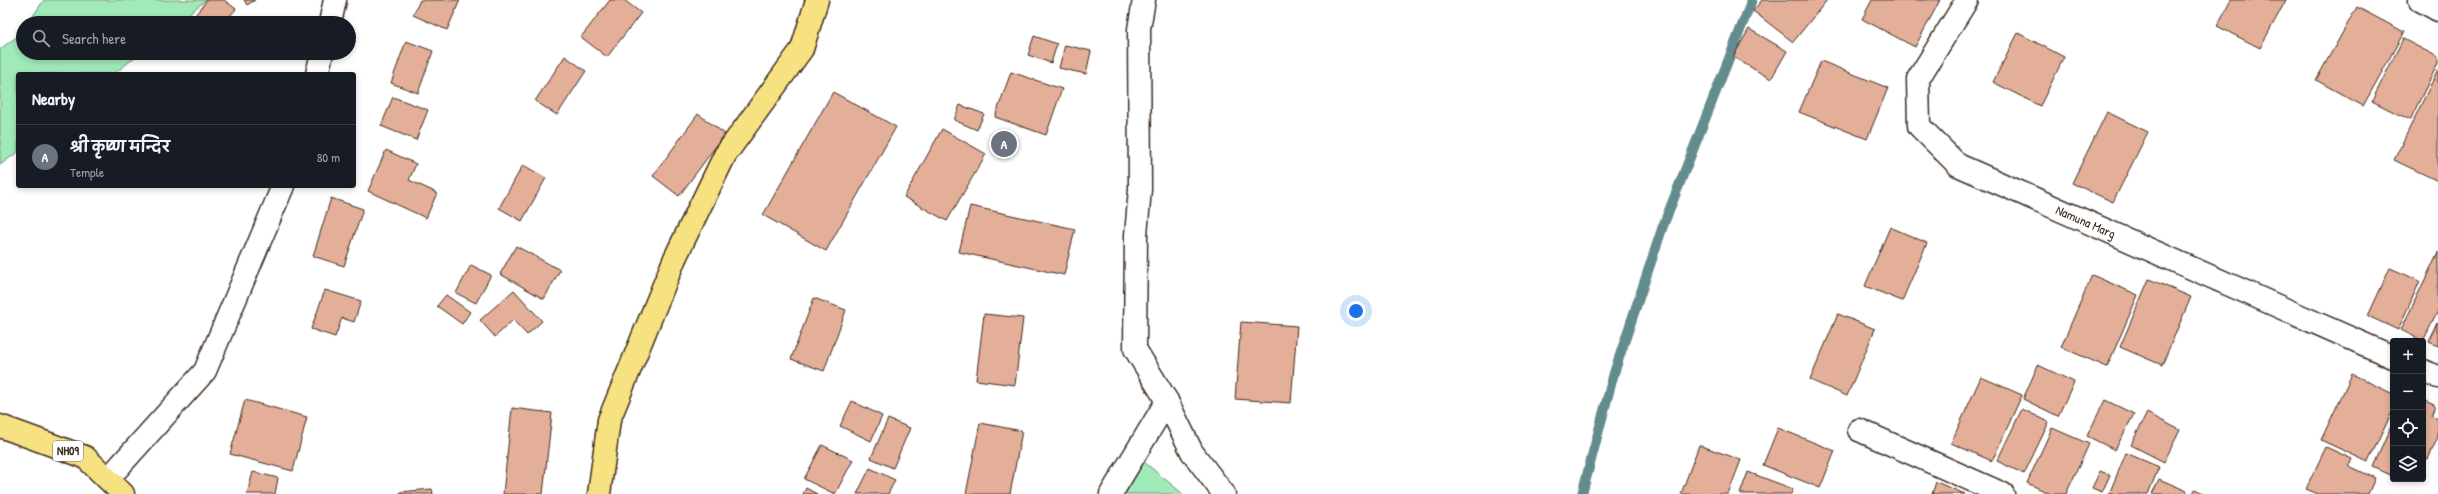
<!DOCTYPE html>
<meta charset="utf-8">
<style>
body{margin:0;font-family:"Patrick Hand","Playpen Sans Deva",sans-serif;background:#242831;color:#f1f3f6}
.controls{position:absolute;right:12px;bottom:12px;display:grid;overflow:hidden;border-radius:4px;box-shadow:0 2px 6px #0003}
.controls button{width:36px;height:36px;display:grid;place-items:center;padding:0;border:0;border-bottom:1px solid #363941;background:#171b24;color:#f1f3f6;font:20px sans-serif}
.you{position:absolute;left:1356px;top:311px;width:14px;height:14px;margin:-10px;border:3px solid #fff;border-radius:50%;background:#1a73e8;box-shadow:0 0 0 6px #1a73e833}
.badge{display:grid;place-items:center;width:26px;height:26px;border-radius:50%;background:#ea580c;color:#fff;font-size:13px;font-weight:700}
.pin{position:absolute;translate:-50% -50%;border:2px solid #fff;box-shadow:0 1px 4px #0006}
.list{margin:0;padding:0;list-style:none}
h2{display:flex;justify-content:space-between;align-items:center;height:52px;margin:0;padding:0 16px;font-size:17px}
h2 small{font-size:13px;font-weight:400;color:#9ea1a6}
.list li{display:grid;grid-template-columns:26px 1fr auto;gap:12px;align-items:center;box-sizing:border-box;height:64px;padding:0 16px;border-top:1px solid #363941}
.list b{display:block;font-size:15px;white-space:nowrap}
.list p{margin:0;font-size:13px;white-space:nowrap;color:#9ea1a6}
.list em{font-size:13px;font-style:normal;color:#9ea1a6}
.icon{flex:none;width:22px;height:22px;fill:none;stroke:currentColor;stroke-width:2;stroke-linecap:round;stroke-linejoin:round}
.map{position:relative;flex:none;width:2438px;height:494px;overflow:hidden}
.search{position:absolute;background:#171b24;box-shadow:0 2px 6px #0003;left:16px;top:16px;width:340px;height:44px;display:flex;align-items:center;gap:10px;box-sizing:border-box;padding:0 14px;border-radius:22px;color:#9ea1a6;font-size:15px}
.panel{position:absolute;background:#171b24;box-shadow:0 2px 6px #0003;left:16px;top:72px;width:340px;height:116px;border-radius:4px}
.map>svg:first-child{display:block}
.green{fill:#a0eab9;stroke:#6e8a6c}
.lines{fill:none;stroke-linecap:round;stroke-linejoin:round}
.stream{stroke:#638c8e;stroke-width:10}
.building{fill:#e4af99;stroke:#3b2a1e}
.minor-casing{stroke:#3b2a1e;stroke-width:25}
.major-casing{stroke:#3b2a1e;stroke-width:25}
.minor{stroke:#fff;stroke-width:22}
.major{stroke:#f7e281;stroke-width:22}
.labels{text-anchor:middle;stroke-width:4;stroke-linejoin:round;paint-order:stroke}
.shield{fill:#fff;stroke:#766a62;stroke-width:1}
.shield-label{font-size:12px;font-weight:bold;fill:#3b2a1e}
.street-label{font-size:13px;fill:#3b2a1e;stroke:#fff}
</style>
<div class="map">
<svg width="2438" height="494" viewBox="0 0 2438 494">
<rect width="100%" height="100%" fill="#fff"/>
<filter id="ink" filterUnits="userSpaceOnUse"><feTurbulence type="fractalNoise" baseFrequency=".025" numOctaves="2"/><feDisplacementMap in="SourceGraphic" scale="8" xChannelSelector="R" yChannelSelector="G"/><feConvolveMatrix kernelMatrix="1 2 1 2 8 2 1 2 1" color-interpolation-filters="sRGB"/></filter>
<g filter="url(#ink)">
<g class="green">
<path d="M44 0H206L177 23H28Z"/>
<path d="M23 30V53H140L114 74H18V152L0 165V49L18 36Z"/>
<path d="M1144 462 1183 494H1125Z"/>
</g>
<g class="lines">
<path class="stream" d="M1582 494 1614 373 1663 226 1752 0"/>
</g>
<g class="building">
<path d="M207 0H224L236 9 224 23H189Z"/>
<path d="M244 0H255L247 5Z"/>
<path d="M420 0H460L447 30 413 15Z"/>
<path d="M610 0H624L641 13 607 57 581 37Z"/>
<path d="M1762 0H1827L1793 42 1753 11Z"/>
<path d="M1872 0H1940L1915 47 1862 19Z"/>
<path d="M2231 0H2286L2260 48 2217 26Z"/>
<path d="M2357 7 2404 32 2363 106 2316 80Z"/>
<path d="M1749 29 1787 51 1771 79 1733 57Z"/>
<path d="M2018 33 2064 57 2040 106 1993 82Z"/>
<path d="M1034 36 1057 44 1051 63 1028 55Z"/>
<path d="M2403 39 2438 57V63L2410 120 2372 101Z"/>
<path d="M406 41 433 51 418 93 391 83Z"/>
<path d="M1065 45 1091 51 1086 74 1059 68Z"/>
<path d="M565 56 586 71 557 115 535 101Z"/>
<path d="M1821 61 1888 88 1867 139 1799 112Z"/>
<path d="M2438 70V181L2394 160Z"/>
<path d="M1011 72 1062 89 1046 135 995 117Z"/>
<path d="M833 92 896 127 826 251 763 215Z"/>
<path d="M393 97 428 110 416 140 381 126Z"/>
<path d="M960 105 984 114 977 130 954 120Z"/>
<path d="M2107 112 2148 132 2113 202 2072 183Z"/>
<path d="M698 114 725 134 679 196 653 176Z"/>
<path d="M942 129 986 154 947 221 904 197Z"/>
<path d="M386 150 416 164 409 180 437 193 426 218 368 191Z"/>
<path d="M523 165 546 178 522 221 499 208Z"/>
<path d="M331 198 363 209 344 266 313 256Z"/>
<path d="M970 206 1075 229 1064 275 959 252Z"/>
<path d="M1890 227 1927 243 1902 301 1865 286Z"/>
<path d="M516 246 560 270 544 299 500 274Z"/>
<path d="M2438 252V311L2423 341 2401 330Z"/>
<path d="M471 265 491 275 476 303 456 293Z"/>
<path d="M2390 268 2420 281 2398 330 2368 316Z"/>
<path d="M2092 275 2138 295 2107 367 2061 347Z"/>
<path d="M2149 279 2191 297 2162 365 2120 347Z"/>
<path d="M325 290 361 301 354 322 342 318 335 337 311 329Z"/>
<path d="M514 290 542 321 527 335 513 320 495 337 480 320Z"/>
<path d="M446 295 470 312 462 324 437 306Z"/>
<path d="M814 298 846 310 824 371 791 359Z"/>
<path d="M984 314 1023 318 1015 385 976 380Z"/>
<path d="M1838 314 1875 329 1847 396 1810 380Z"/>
<path d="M1241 322 1297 326 1291 403 1235 399Z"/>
<path d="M2438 323V346L2429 342Z"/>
<path d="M2038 365 2074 382 2058 416 2023 399Z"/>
<path d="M2352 374 2393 394V410L2368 462 2321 440Z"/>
<path d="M1981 377 2022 395 1992 461 1951 443Z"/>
<path d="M245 400 307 417 293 471 230 454Z"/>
<path d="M2105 400 2134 414 2115 450 2087 436Z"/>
<path d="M2423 400 2436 406 2432 416 2438 419V437L2428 459 2423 457Z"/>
<path d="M852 401 882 416 871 441 840 426Z"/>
<path d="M512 408 552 413 543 494H503Z"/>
<path d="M2022 409 2049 422 2024 474 1997 461Z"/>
<path d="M2147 413 2180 430 2164 462 2131 445Z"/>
<path d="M888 419 910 428 893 468 871 458Z"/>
<path d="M2393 422V476L2373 467Z"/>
<path d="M980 423 1022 431 1010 494H966Z"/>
<path d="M1778 428 1835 451 1820 488 1763 465Z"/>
<path d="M2052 428 2089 444 2066 494H2051L2027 483Z"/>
<path d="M822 445 853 460 835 494 804 479Z"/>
<path d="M1699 445 1741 460 1728 494H1681Z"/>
<path d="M2326 447 2352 459 2349 466 2375 478 2368 494H2318L2306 489Z"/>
<path d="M2126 453 2159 467 2148 494H2109Z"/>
<path d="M870 468 895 480 888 494H857Z"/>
<path d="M2100 471 2110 475 2102 492 2092 488Z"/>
<path d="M253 472 278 478 275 494H247Z"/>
<path d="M1748 472 1793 489 1791 494H1740Z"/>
<path d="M2159 479 2187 491 2186 494H2152Z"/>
<path d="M1936 482 1965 494H1932Z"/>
<path d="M806 488 817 494H803Z"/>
<path d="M432 489 433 494H400V492Z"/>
<path d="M2195 489 2205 494H2193Z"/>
</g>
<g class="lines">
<defs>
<g id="minor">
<path d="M1144 0 1139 29 1140 189 1136 235 1135 349 1167 401 1192 452 1224 494"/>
<path id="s1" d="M1967 0 1918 79 1919 126 1958 165 2393 357"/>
<path d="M2420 0 2438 10"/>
<path d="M330 23 335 0"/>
<path d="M317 74 322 53"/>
<path d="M2423 371 2438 377"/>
<path d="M1859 430 2003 494"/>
<path d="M108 479 205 371 283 186"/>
<path d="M1111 494 1167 401"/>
</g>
<g id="major">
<path d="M0 426 85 457 123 494"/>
<path d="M599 494 609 420 675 258 725 155 802 49 817 0"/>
</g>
</defs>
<use href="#minor" class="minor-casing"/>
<use href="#major" class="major-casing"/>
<use href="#minor" class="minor"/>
<use href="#major" class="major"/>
</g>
</g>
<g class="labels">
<rect class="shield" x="53" y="441" width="30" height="20" rx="3"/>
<g class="shield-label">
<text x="68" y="455">NH09</text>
</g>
<g class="street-label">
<text dy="5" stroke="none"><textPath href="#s1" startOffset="335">Namuna Marg</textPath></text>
</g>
</g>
</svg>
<div class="controls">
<button>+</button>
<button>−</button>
<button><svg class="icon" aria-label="locate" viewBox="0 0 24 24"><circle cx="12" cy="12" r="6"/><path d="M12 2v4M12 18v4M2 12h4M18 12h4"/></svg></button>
<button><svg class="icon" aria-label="layers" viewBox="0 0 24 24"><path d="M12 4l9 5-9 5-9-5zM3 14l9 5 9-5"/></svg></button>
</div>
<div class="you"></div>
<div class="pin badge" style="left:1004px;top:144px;background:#6b7280">A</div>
<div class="search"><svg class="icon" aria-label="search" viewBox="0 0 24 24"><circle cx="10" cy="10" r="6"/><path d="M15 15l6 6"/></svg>Search here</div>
<section class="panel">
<h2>Nearby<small></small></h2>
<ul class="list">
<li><span class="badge" style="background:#6b7280">A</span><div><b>श्री कृष्ण मन्दिर</b><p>Temple</p></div><em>80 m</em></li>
</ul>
</section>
</div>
